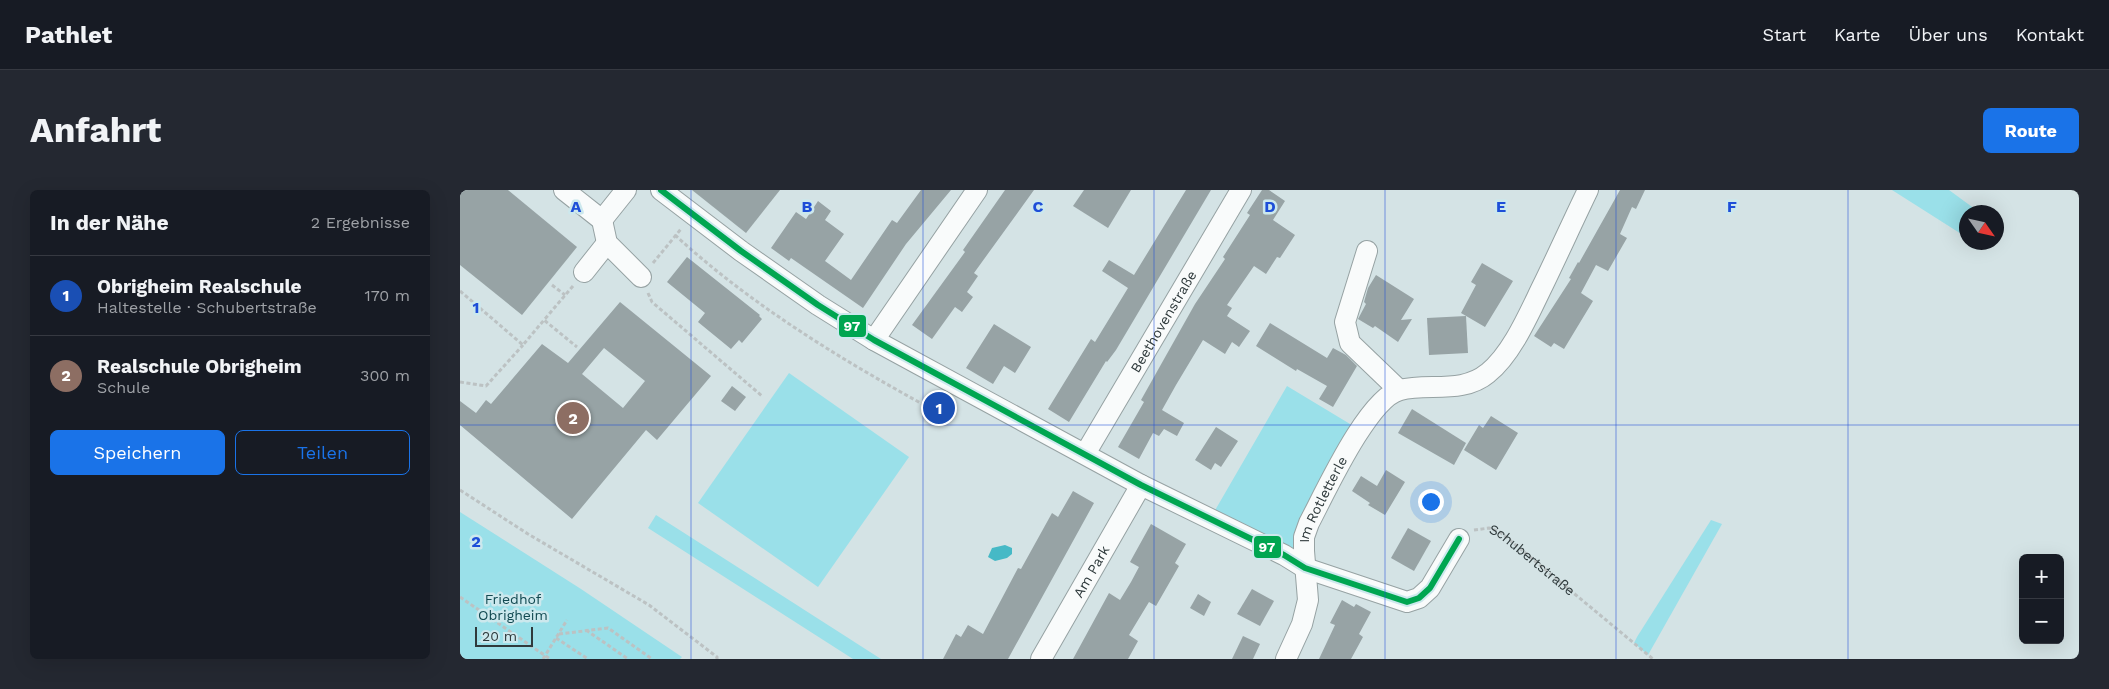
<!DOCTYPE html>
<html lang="de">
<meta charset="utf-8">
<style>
body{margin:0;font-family:"Work Sans",sans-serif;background:#242831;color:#f1f3f6}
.controls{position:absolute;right:15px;bottom:15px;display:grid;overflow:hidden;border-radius:8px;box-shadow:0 5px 20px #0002}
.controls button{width:45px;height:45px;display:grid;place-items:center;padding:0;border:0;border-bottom:1px solid #363941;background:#171b24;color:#f1f3f6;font:25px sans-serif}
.compass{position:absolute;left:1499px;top:15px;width:45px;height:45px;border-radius:50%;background:#171b24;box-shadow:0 5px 20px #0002;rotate:124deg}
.scale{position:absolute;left:15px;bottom:12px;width:58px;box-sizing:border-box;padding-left:5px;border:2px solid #2f3a3c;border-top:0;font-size:14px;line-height:18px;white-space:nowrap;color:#2f3a3c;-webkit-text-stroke:4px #cce8ed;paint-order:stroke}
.you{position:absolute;left:970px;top:311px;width:18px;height:18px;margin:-12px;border:4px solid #fff;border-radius:50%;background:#1a73e8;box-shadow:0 0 0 8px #1a73e833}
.badge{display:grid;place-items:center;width:32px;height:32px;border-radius:50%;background:#1a73e8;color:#fff;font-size:16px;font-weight:700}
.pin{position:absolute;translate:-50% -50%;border:2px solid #fff;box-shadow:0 1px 5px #0006}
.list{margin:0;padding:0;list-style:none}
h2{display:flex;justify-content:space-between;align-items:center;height:65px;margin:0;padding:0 20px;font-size:21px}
h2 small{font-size:16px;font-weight:400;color:#9ea1a6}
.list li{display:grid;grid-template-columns:32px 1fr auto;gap:15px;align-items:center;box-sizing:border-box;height:80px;padding:0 20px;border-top:1px solid #363941}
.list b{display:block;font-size:19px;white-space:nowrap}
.list p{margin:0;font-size:16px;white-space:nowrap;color:#9ea1a6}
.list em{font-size:16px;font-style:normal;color:#9ea1a6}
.actions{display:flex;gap:10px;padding:15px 20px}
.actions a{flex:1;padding:11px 0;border:1px solid #1a73e8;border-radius:8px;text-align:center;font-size:18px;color:#1a73e8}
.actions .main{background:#1a73e8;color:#fff}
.map{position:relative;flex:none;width:1619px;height:469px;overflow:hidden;border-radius:8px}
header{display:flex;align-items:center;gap:30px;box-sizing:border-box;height:70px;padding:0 25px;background:#171b24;border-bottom:1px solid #363941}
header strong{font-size:24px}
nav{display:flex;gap:28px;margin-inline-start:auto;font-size:18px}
.intro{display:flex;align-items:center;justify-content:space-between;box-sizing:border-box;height:120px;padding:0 30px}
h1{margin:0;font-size:35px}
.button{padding:12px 22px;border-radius:8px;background:#1a73e8;color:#fff;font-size:18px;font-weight:700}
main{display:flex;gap:30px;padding:0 30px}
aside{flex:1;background:#171b24;border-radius:8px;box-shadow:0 5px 20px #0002}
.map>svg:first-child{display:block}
.green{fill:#9ae0e9}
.water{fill:#46b9c6}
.building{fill:#97a3a5;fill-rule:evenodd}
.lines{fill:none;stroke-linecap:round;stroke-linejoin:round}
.minor-casing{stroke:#96a2a3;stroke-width:22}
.path{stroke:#bcc2c3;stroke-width:3;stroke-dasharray:4 2.5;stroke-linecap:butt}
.minor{stroke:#f9fbfb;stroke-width:20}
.bus-1-casing{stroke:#cce8ed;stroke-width:10}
.bus-1{stroke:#00a651;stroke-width:6}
.grid{fill:none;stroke:#1d4ed8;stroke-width:1;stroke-opacity:0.55}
.labels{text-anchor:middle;stroke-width:5;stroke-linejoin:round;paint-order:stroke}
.street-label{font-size:14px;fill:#2f3a3c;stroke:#cce8ed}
.park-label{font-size:14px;fill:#124a52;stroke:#cce8ed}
.grid-label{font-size:16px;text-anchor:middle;font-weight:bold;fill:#1d4ed8;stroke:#cce8ed;stroke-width:5;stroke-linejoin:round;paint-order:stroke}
.line-badge{stroke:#cce8ed;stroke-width:2}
.badge-label{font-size:14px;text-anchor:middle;font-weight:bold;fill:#fff}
</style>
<header>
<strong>Pathlet</strong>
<nav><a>Start</a><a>Karte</a><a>Über uns</a><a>Kontakt</a></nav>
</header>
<div class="intro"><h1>Anfahrt</h1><a class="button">Route</a></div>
<main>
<aside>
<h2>In der Nähe<small>2 Ergebnisse</small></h2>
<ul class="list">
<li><span class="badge" style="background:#1a4fb4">1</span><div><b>Obrigheim Realschule</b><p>Haltestelle · Schubertstraße</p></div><em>170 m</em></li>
<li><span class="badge" style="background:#8d6e63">2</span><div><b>Realschule Obrigheim</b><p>Schule</p></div><em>300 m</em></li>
</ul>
<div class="actions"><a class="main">Speichern</a><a>Teilen</a></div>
</aside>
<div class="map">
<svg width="1619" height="469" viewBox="0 0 1619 469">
<rect width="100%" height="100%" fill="#d4e3e5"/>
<g class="green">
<path d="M1432 0H1489L1519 22H1506V47Z"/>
<path d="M329 183 449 267 358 397 238 313Z"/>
<path d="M827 196 900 240 873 289 845 378 750 329Z"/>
<path d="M0 322 121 399 222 467 220 469H0Z"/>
<path d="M196 325 421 469H393L188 338Z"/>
<path d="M1251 330 1262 334 1188 465 1174 453 1177 447Z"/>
</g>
<path class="water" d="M545 355 552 358V364L547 368 535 371 528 367 532 358Z"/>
<g class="building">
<path d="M0 0H48L117 57 62 125 0 75Z"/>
<path d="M232 0H320L286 43Z"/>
<path d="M461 0H491L446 54 403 118 331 68 329 71 311 58 336 22 346 29 358 11 371 21 365 30 384 44 365 71 391 90 432 30 437 33Z"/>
<path d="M545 0H574L514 83 518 86 507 102 513 107 502 122 495 117 472 149 452 135 505 62 503 60Z"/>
<path d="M624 0H671L648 38 613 16Z"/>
<path d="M726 0H751L656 160 647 172 646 171 609 232 588 219 631 149 635 152 668 98 642 81 649 70 674 85Z"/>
<path d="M802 0H809L825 11 813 30 835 45 820 68 817 67 806 84 794 76 767 115 772 118 767 126 790 141 779 157 772 152 765 164 743 150 716 195 702 220 724 233 717 246 704 239 699 246 693 243 679 269 658 257 684 212 681 210 735 114 765 69 763 67 790 25 787 23Z"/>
<path d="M1160 0H1185L1176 19 1172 17 1160 44 1167 48 1148 81 1136 75 1121 103 1133 111 1104 159 1094 153 1091 157 1074 146 1111 89 1109 88 1118 72 1119 73Z"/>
<path d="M227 67 300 125 299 126 302 129 282 153 279 150 271 159 238 132 245 123 207 92Z"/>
<path d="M1022 73 1053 91 1025 137 1001 123 1016 95 1011 92Z"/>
<path d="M916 85 954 109 941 130 952 129 938 152 915 136 913 138 898 129 906 114 904 112 908 98Z"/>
<path d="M160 112 251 186 197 250 186 240 112 329 0 235V211L16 223 26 210 31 214 82 154 108 173ZM144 158 185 191 163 218 122 184Z"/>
<path d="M1006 126 1008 163 969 165 967 128Z"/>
<path d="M810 133 867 168 873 158 886 165 897 176 873 217 859 209 867 196 837 179 836 181 796 156Z"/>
<path d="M534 134 571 157 555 183 544 176 533 194 506 178Z"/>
<path d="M272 196 286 207 275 221 261 211Z"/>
<path d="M952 219 1006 253 994 275 938 243Z"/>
<path d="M1031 226 1058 243 1036 280 1004 260 1019 235 1023 238Z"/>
<path d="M756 237 778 251 761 277 755 273 751 280 735 270Z"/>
<path d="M926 280 945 292 925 325 908 315 910 313 892 301 901 286 917 296Z"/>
<path d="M613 301 634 313 548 469H483L496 444 501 447 508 435 523 444 558 378 561 379 592 323 598 327Z"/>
<path d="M691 334 726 354 715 373 719 376 696 416 689 412 669 445 678 451 668 469H613L649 403 660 410 671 392 679 377 670 372Z"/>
<path d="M948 338 971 351 954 381 931 368Z"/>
<path d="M792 399 814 411 800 436 777 424Z"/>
<path d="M738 404 751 412 744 426 730 418Z"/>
<path d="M882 410 894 417 896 414 911 422 899 444 903 447 891 469H859L875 435 870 433Z"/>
<path d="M783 446 800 454 793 469H772Z"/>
</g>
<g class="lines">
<defs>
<g id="minor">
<path d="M104 0 142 30 166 0"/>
<path d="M201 0 281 61 358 115 414 150 681 295 824 365 845 378 947 412 959 408 970 398 999 349"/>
<path d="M142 30 147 53 181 87"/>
<path d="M907 61 885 132 890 153 939 200"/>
<path d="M124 82 147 53"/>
<path d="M414 150 517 0"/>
<path id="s2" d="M625 264 781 0"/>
<path id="s3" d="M581 469 681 295"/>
<path id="s4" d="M826 469 842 434 848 410 844 361V347L849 333C865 303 908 208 940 200 969 193 1003 204 1028 183 1053 163 1070 121 1084 93 1099 62 1113 31 1128 0"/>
</g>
</defs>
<use href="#minor" class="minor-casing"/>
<g class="path">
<path d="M215 45C292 116 385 172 477 222L485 209"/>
<path d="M193 73 221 39"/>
<path d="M92 95 105 105"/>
<path d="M113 96 84 130 117 157"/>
<path d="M0 101 63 155 84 130"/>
<path d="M188 103 192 112 302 206"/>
<path d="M0 192 26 196 63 155"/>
<path d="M0 300 68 344 189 415 257 467V469"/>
<path id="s1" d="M1014 340 1029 338 1040 342 1193 469"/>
<path d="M0 407 90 469"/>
<path d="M126 440 168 469"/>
<path d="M99 444 148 438 192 469"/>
<path d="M96 448 128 469"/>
<path d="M83 469 107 430"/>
</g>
<use href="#minor" class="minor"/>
<defs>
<path id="bus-1" d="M201 0 281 61 358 115 414 150 681 295 824 365 845 378 947 412 959 408 970 398 999 349"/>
</defs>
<use href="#bus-1" class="bus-1-casing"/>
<use href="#bus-1" class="bus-1"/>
</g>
<path class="grid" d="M231 0V469M463 0V469M694 0V469M925 0V469M1156 0V469M1388 0V469M0 235H1619"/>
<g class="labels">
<g class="street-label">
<text dy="5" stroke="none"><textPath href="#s2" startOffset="154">Beethovenstraße</textPath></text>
<text dy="5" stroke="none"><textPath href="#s4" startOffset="168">Im Rotletterle</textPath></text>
<text dy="5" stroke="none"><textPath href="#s1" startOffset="69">Schubertstraße</textPath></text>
<text dy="5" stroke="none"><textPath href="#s3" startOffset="101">Am Park</textPath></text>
</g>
<g class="park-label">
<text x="53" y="414">Friedhof<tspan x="53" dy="16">Obrigheim</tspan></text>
</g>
</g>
<g class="grid-label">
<text x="116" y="22">A</text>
<text x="347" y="22">B</text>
<text x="578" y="22">C</text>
<text x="810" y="22">D</text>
<text x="1041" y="22">E</text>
<text x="1272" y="22">F</text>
<text x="16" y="123">1</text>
<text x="16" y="357">2</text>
</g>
<g class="line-badge">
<rect x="378" y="124" width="29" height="24" rx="5" fill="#00a651"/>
<rect x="793" y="345" width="29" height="24" rx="5" fill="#00a651"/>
</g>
<g class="badge-label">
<text x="392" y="141">97</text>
<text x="807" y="362">97</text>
</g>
</svg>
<div class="controls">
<button>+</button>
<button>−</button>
</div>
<svg class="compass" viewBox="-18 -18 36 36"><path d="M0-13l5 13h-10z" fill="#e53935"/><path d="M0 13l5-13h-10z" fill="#9ea1a6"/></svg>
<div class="scale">20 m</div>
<div class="you"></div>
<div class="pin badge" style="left:479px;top:218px;background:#1a4fb4">1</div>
<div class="pin badge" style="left:113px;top:228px;background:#8d6e63">2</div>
</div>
</main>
